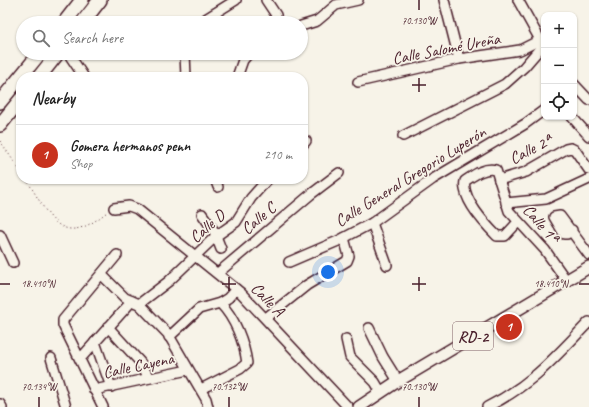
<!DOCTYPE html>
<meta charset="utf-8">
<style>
body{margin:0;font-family:Caveat,sans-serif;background:#f6f6f6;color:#222}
.controls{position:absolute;right:12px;top:12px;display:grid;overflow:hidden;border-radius:8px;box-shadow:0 1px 3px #0004}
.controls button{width:36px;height:36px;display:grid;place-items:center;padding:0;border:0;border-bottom:1px solid #e0e0e0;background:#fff;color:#222;font:20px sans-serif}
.you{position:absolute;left:328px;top:272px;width:14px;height:14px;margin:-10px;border:3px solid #fff;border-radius:50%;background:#1a73e8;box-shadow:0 0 0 6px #1a73e833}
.badge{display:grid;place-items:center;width:26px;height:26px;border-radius:50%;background:#c8321e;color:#fff;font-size:13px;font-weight:700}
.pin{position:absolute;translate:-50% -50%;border:2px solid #fff;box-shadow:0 1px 4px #0006}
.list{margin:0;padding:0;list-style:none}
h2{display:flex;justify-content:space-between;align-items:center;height:52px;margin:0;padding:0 16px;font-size:17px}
h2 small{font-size:13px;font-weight:400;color:#767676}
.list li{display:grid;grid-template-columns:26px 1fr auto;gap:12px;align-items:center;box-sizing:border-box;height:60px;padding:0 16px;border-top:1px solid #e0e0e0}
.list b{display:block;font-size:15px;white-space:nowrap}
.list p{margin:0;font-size:13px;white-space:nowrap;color:#767676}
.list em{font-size:13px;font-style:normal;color:#767676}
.icon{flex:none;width:22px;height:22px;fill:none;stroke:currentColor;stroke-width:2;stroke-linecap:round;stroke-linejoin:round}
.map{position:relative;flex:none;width:589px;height:407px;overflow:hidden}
.search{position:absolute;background:#fff;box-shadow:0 1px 3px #0004;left:16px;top:16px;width:292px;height:44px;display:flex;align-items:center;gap:10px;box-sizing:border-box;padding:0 14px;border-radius:22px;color:#767676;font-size:15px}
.panel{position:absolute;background:#fff;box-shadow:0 1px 3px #0004;left:16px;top:72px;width:292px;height:112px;border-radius:16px}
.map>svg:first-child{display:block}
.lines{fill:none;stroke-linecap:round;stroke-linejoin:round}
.minor-casing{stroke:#4a1f2b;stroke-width:12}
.major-casing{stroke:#4a1f2b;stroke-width:14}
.highway-casing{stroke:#4a1f2b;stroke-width:16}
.path{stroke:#4a1f2b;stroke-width:1;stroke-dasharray:1 3;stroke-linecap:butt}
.minor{stroke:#f7f3e8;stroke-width:9}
.major{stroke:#f7f3e8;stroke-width:11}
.highway{stroke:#f7f3e8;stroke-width:13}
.ticks{fill:none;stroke:#4a1f2b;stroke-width:1.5}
.labels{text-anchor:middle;stroke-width:3.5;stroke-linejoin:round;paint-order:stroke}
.shield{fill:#f7f3e8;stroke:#7e5f64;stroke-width:1}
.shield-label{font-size:16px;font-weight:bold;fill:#4a1f2b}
.street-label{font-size:17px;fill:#4a1f2b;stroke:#f7f3e8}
.ticks-label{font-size:10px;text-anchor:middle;fill:#4a1f2b;stroke:#f7f3e8;stroke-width:3.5;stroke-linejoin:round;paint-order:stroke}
</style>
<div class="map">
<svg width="589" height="407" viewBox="0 0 589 407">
<rect width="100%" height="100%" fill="#f7f3e8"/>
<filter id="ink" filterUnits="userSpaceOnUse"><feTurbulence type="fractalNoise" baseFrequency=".025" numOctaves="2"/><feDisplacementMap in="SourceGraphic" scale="8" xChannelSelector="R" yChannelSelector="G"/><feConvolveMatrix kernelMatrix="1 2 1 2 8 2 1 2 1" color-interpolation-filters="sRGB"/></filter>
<g filter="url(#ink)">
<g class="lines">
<defs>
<g id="minor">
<path d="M266 0 276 15 277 23"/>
<path d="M444 0 459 59"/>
<path d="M518 0 543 45"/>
<path d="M199 23 236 0"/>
<path d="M301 26 317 21 336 5 358 0"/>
<path d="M68 53 84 77"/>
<path d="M185 53 186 77"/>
<path d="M237 77 243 60 249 53"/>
<path d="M358 82 459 59 520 50 540 40"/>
<path d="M574 84 589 100"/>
<path d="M572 117 589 136"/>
<path d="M403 136 505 84 524 67 543 45"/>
<path d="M303 144 306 141"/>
<path d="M215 179 218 187"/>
<path d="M499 180 526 172 566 149 571 148 575 150 589 170"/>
<path d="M506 203 546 199 589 179"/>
<path d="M114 208 129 206 137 209 241 293 348 407"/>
<path d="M202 214 214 231 221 249"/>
<path d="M518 222 505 236H497C486 225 461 198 465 181 474 175 484 167 496 170L509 211 545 250 566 280"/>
<path d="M372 223 387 265"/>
<path d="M572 230 567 234H564L554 217 560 216 589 255"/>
<path d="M0 235 13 263"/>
<path d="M289 262 338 241 372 223 433 179 525 124 544 110"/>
<path d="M218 273 310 195 339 173"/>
<path d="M102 275 125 298 139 304 168 334 206 399 208 407"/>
<path d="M139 304 169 281 216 236 236 222 251 198 268 179"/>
<path d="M266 318 307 285 347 261 349 256 344 238"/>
<path d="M108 327 140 362 149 378"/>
<path d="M369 328 383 357 398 381"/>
<path d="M169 337 199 309 220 303 228 298 236 289"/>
<path d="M346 339 350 357 375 382 381 392"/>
<path d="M95 342 111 387"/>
<path d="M51 358 66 407"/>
<path d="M80 359 132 301"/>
<path d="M201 389 240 369 247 363C244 342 235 318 220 303"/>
<path d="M94 390 188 370"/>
<path d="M0 404 2 407"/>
<path d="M103 407 63 325V320L117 255"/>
<path d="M487 407C533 384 554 358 589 322"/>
</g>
<path id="major" d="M359 407 398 381 589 267"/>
<g id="highway">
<path d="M64 23 82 0"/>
<path d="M82 23 100 0"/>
<path d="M39 77 58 53"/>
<path d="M0 102 40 53"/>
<path d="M0 125 21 99"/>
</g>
</defs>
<use href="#minor" class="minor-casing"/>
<use href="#major" class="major-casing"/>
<use href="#highway" class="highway-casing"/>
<g class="path">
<path d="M0 141 21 172"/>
<path d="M26 179C50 216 60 251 107 212"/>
</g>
<use href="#minor" class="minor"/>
<use href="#major" class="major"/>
<use href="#highway" class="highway"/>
</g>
</g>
<path class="ticks" d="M419 0V10M419 78V92M412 85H426M229 277V291M419 277V291M0 284H10M222 284H236M412 284H426M579 284H589M39 397V407M229 397V407M419 397V407"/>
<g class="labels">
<rect class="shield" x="453" y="322" width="40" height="28" rx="3"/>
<g class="shield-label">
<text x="473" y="342">RD-2</text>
</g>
<g class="street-label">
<text transform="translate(446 48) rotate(-11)" y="6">Calle Salomé Ureña</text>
<text transform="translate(530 149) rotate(-27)" y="6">Calle 2ª</text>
<text transform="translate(410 176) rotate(-32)" y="6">Calle General Gregorio Luperón</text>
<text transform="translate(258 218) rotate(-40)" y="6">Calle C</text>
<text transform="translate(541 223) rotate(49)" y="6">Calle 1ª</text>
<text transform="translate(207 226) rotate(-41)" y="6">Calle D</text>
<text transform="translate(268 299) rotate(46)" y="6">Calle A</text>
<text transform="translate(138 365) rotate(-12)" y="6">Calle Cayena</text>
</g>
</g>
<g class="ticks-label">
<text x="419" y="24">70.130°W</text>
<text x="38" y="287">18.410°N</text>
<text x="551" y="287">18.410°N</text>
<text x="39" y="390">70.134°W</text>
<text x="229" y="390">70.132°W</text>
<text x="419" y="390">70.130°W</text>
</g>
</svg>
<div class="controls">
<button>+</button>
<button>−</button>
<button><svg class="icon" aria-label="locate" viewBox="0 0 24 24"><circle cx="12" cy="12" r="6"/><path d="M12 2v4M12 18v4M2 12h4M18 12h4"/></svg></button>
</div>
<div class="you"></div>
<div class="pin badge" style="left:509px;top:327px">1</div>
<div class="search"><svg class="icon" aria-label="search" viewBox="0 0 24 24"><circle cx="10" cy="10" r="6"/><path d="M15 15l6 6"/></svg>Search here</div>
<section class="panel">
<h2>Nearby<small></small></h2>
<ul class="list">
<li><span class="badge">1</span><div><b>Gomera hermanos penn</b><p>Shop</p></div><em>210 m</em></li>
</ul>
</section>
</div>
